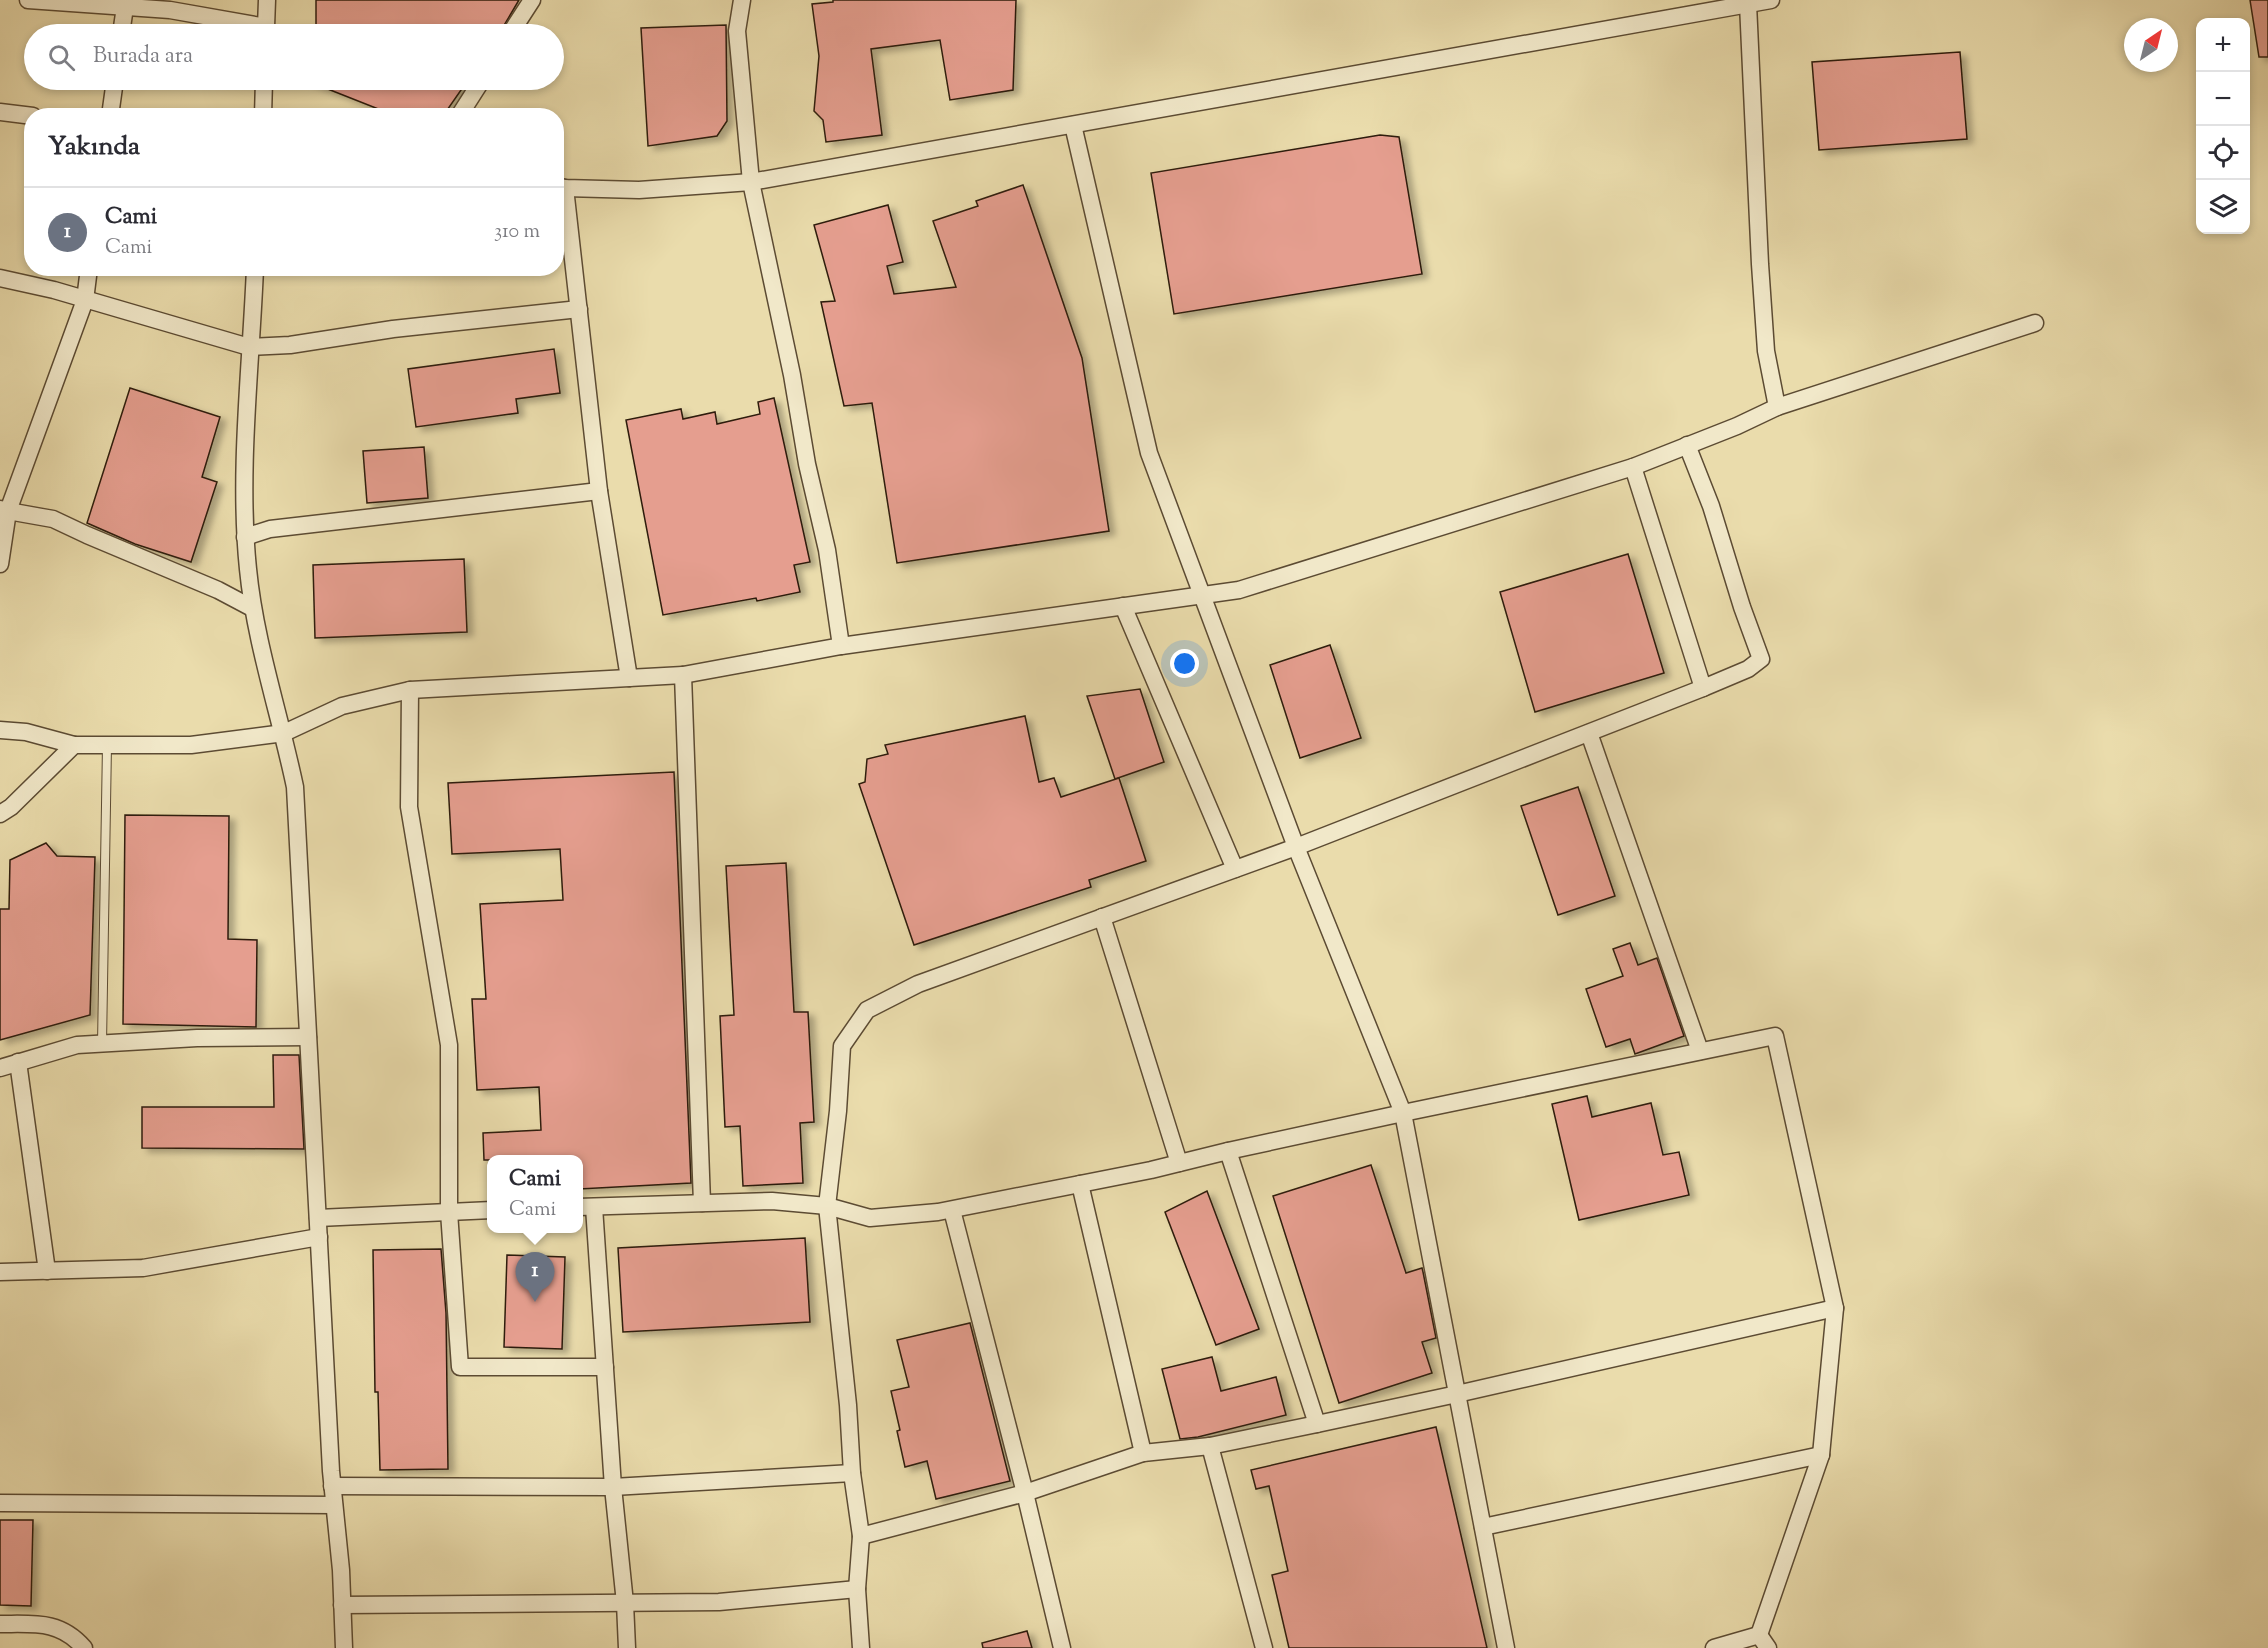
<!DOCTYPE html>
<html lang="tr">
<meta charset="utf-8">
<style>
body{margin:0;font-family:"Sorts Mill Goudy",serif;background:#f2f2f3;color:#2b2b33}
.controls{position:absolute;right:18px;top:18px;display:grid;overflow:hidden;border-radius:12px;box-shadow:0 3px 9px #0003}
.controls button{width:54px;height:54px;display:grid;place-items:center;padding:0;border:0;border-bottom:2px solid #e1e1e2;background:#fff;color:#2b2b33;font:30px sans-serif}
.compass{position:absolute;left:2124px;top:18px;width:54px;height:54px;border-radius:50%;background:#fff;box-shadow:0 3px 9px #0003;rotate:35deg}
.you{position:absolute;left:1185px;top:664px;width:21px;height:21px;margin:-15px;border:4px solid #fff;border-radius:50%;background:#1a73e8;box-shadow:0 0 0 9px #1a73e833}
.badge{display:grid;place-items:center;width:39px;height:39px;border-radius:50%;background:#8f2418;color:#fff;font-size:20px;font-weight:700}
.pin{position:absolute;translate:-50% -50px;filter:drop-shadow(0 2px 3px #0008)}
.pin::after{content:'';position:absolute;top:32px;width:21px;height:18px;background:inherit;clip-path:polygon(0 0,100% 0,50% 100%)}
.popup{position:absolute;left:487px;top:1155px;width:96px;height:78px;box-sizing:border-box;display:grid;place-content:center;border-radius:12px;background:#fff;filter:drop-shadow(0 2px 4px #0005);font-size:20px;white-space:nowrap;color:#7c7c81}
.popup b{font-size:22px;color:#2b2b33}
.popup::after{content:'';position:absolute;left:50%;top:100%;margin-left:-12px;border:12px solid transparent;border-top-color:#fff}
.list{margin:0;padding:0;list-style:none}
h2{display:flex;justify-content:space-between;align-items:center;height:78px;margin:0;padding:0 24px;font-size:26px}
h2 small{font-size:20px;font-weight:400;color:#7c7c81}
.list li{display:grid;grid-template-columns:39px 1fr auto;gap:18px;align-items:center;box-sizing:border-box;height:90px;padding:0 24px;border-top:2px solid #e1e1e2}
.list b{display:block;font-size:22px;white-space:nowrap}
.list p{margin:0;font-size:20px;white-space:nowrap;color:#7c7c81}
.list em{font-size:20px;font-style:normal;color:#7c7c81}
.icon{flex:none;width:33px;height:33px;fill:none;stroke:currentColor;stroke-width:2;stroke-linecap:round;stroke-linejoin:round}
.map{position:relative;flex:none;width:2268px;height:1648px;overflow:hidden}
.search{position:absolute;background:#fff;box-shadow:0 3px 9px #0003;left:24px;top:24px;width:540px;height:66px;display:flex;align-items:center;gap:15px;box-sizing:border-box;padding:0 21px;border-radius:33px;color:#7c7c81;font-size:22px}
.panel{position:absolute;background:#fff;box-shadow:0 3px 9px #0003;left:24px;top:108px;width:540px;height:168px;border-radius:24px}
.map>svg:first-child{display:block}
.building{fill:#e59e8f;stroke:#2d1b0b;stroke-width:1.5;filter:url(#shadow)}
.lines{fill:none;stroke-linecap:round;stroke-linejoin:round}
.lane-casing{stroke:#5c4b33;stroke-width:10}
.street-casing{stroke:#5c4b33;stroke-width:19}
.lane{stroke:#f1e8c9;stroke-width:8}
.street{stroke:#f1e8c9;stroke-width:16}
</style>
<div class="map">
<svg width="2268" height="1648" viewBox="0 0 2268 1648">
<defs>
<filter id="shadow"><feDropShadow dx="6" dy="4" stdDeviation="3" flood-color="#0004"/></filter>
</defs>
<rect width="100%" height="100%" fill="#eadcac"/>
<filter id="stains"><feTurbulence type="fractalNoise" baseFrequency=".00333" numOctaves="4"/><feColorMatrix values="0 0 0 0 .2 0 0 0 0 .09 0 0 0 0 .02 0 0 0 .5 -.17"/></filter>
<radialGradient id="worn" r=".72"><stop offset=".6" stop-color="#630" stop-opacity="0"/><stop offset="1" stop-color="#630" stop-opacity=".3"/></radialGradient>
<g class="building">
<path d="M316 0H519L499 34H316Z"/>
<path d="M833 0H1016L1013 90 950 100 940 40 871 49 882 135 826 142 823 120 814 111 819 56 812 4 833 2Z"/>
<path d="M2250 0H2268V57H2259Z"/>
<path d="M726 25 727 121 717 136 648 146 641 28Z"/>
<path d="M1960 52 1967 139 1819 150 1812 62Z"/>
<path d="M305 80H468L443 116H396Z"/>
<path d="M1380 135 1399 137 1422 274 1174 314 1151 173Z"/>
<path d="M1023 185 1082 358 1109 531 897 563 872 403 844 406 821 302 835 301 814 225 888 205 903 262 887 266 894 294 956 287 933 221 978 206 976 201Z"/>
<path d="M554 349 560 393 516 399 518 413 416 427 408 369Z"/>
<path d="M130 388 220 417 202 477 217 482 191 562 135 544 87 523Z"/>
<path d="M774 398 810 562 794 565 800 592 757 601 756 598 663 615 626 420 681 409 683 419 715 412 717 424 760 414 758 402Z"/>
<path d="M424 447 428 498 367 503 363 451Z"/>
<path d="M1628 554 1664 673 1535 712 1500 592Z"/>
<path d="M464 559 467 632 315 638 313 565Z"/>
<path d="M1330 645 1361 738 1300 758 1270 665Z"/>
<path d="M1140 689 1164 762 1115 779 1087 696Z"/>
<path d="M1025 716 1039 782 1054 778 1061 797 1119 778 1146 861 1089 880 1091 887 914 945 859 784 865 782 867 759 888 754 885 745Z"/>
<path d="M674 772 691 1183 579 1189V1160H484L483 1133 541 1130 539 1087 477 1090 472 999H486L480 904 563 900 560 849 452 854 448 783Z"/>
<path d="M1578 787 1615 896 1558 915 1521 806Z"/>
<path d="M125 815 229 816 228 939 257 940 256 1027 123 1024Z"/>
<path d="M46 843 57 856 95 857 90 1015 0 1040V909H9L10 860Z"/>
<path d="M786 863 794 1012H808L814 1122 800 1123 803 1183 743 1186 740 1126 725 1127 720 1016 734 1015 726 866Z"/>
<path d="M1630 943 1638 965 1657 958 1684 1036 1635 1054 1630 1039 1606 1047 1586 989 1623 976 1613 949Z"/>
<path d="M273 1055H299L304 1149 142 1148V1107H274Z"/>
<path d="M1587 1096 1592 1117 1651 1103 1663 1155 1679 1152 1689 1195 1579 1220 1552 1104Z"/>
<path d="M1371 1165 1406 1273 1422 1268 1423 1272 1436 1338 1422 1342 1432 1373 1339 1403 1273 1196Z"/>
<path d="M1207 1191 1259 1329 1216 1345 1165 1212Z"/>
<path d="M805 1238 810 1322 623 1332 618 1248Z"/>
<path d="M441 1249 446 1313 448 1469 380 1470 378 1392H375L373 1250Z"/>
<path d="M507 1255 565 1257 562 1349 504 1347Z"/>
<path d="M970 1323 1010 1481 936 1499 927 1461 905 1467 897 1431 900 1430 891 1391 909 1387 897 1340Z"/>
<path d="M1212 1357 1221 1391 1276 1377 1286 1415 1198 1437 1180 1439 1162 1369Z"/>
<path d="M1436 1427 1487 1648H1289L1272 1575 1288 1571 1269 1486 1256 1489 1251 1470Z"/>
<path d="M0 1520H33L31 1606 0 1605Z"/>
<path d="M1027 1631 1032 1648H983L982 1643Z"/>
</g>
<g class="lines">
<defs>
<path id="lane" d="M102 1044 107 745"/>
<g id="street">
<path d="M28 0 170 10 266 27V34"/>
<path d="M1748 4 1760 264 1766 351 1777 407"/>
<path d="M266 27 267 0"/>
<path d="M121 34 125 7"/>
<path d="M510 34 532 0"/>
<path d="M0 112 33 116"/>
<path d="M110 116 115 80"/>
<path d="M263 116 264 80"/>
<path d="M459 116 482 80"/>
<path d="M1073 125 1149 453 1296 847 1403 1113 1506 1648"/>
<path d="M556 186 565 188 639 190 751 182 1771 0"/>
<path d="M565 188 599 491 629 678"/>
<path d="M89 268 85 300 8 511 53 519 87 535 218 590 252 608"/>
<path d="M255 268C251 366 238 472 248 569 255 642 280 715 295 787L331 1471 341 1570 344 1648"/>
<path d="M0 278 54 290 249 347 290 345 393 329 579 309"/>
<path d="M1687 445 1711 506 1742 607 1761 659 1748 669 1703 688"/>
<path d="M0 509 8 511 0 564"/>
<path d="M245 537 270 529 599 491"/>
<path d="M1123 606 1235 869"/>
<path d="M841 646 1239 590 1633 467 1737 426 1777 407 2035 323"/>
<path d="M683 675 702 1203"/>
<path d="M410 690 409 807 449 1045V1212L460 1367H605"/>
<path d="M0 730 26 732 74 745"/>
<path d="M1589 733 1700 1051"/>
<path d="M0 814 11 807 74 745H191L284 733 342 706 410 690 683 675 841 646 827 550 807 464 792 375 751 182 737 31 742 0"/>
<path d="M1102 917 1179 1163"/>
<path d="M18 1062 47 1271"/>
<path d="M0 1068 77 1045 197 1038 308 1037"/>
<path d="M1228 1151 1317 1424"/>
<path d="M1080 1184 1143 1453"/>
<path d="M578 1207 772 1201 827 1206 870 1218 938 1212 1151 1170 1228 1151 1403 1113 1775 1036 1835 1308 1821 1455 1759 1635"/>
<path d="M594 1207 613 1487 625 1603 627 1648"/>
<path d="M952 1210 1025 1493 1062 1648"/>
<path d="M318 1218 492 1210"/>
<path d="M0 1272 143 1268 319 1237"/>
<path d="M1210 1446 1264 1648"/>
<path d="M332 1486 613 1487 852 1473"/>
<path d="M0 1503 334 1505"/>
<path d="M1483 1527 1821 1455"/>
<path d="M861 1536 1025 1493 1143 1453 1210 1446 1317 1424 1457 1394 1835 1308"/>
<path d="M342 1605 719 1602 857 1589"/>
<path d="M0 1624C34 1624 60 1620 84 1648"/>
<path d="M1759 1635 1768 1648"/>
<path d="M861 1648 857 1589 861 1536 852 1473 848 1405 827 1206 838 1111 842 1046 867 1010 918 984 1296 847 1703 688 1633 467"/>
<path d="M1714 1648 1759 1635"/>
</g>
</defs>
<use href="#lane" class="lane-casing"/>
<use href="#street" class="street-casing"/>
<use href="#lane" class="lane"/>
<use href="#street" class="street"/>
</g>
<rect width="100%" height="100%" filter="url(#stains)"/>
<rect width="100%" height="100%" fill="url(#worn)"/>
</svg>
<div class="controls">
<button>+</button>
<button>−</button>
<button><svg class="icon" aria-label="locate" viewBox="0 0 24 24"><circle cx="12" cy="12" r="6"/><path d="M12 2v4M12 18v4M2 12h4M18 12h4"/></svg></button>
<button><svg class="icon" aria-label="layers" viewBox="0 0 24 24"><path d="M12 4l9 5-9 5-9-5zM3 14l9 5 9-5"/></svg></button>
</div>
<svg class="compass" viewBox="-18 -18 36 36"><path d="M0-13l5 13h-10z" fill="#e53935"/><path d="M0 13l5-13h-10z" fill="#7c7c81"/></svg>
<div class="you"></div>
<div class="pin badge" style="left:535px;top:1302px;background:#6b7280">1</div>
<div class="popup"><b>Cami</b>Cami</div>
<div class="search"><svg class="icon" aria-label="search" viewBox="0 0 24 24"><circle cx="10" cy="10" r="6"/><path d="M15 15l6 6"/></svg>Burada ara</div>
<section class="panel">
<h2>Yakında<small></small></h2>
<ul class="list">
<li><span class="badge" style="background:#6b7280">1</span><div><b>Cami</b><p>Cami</p></div><em>310 m</em></li>
</ul>
</section>
</div>
